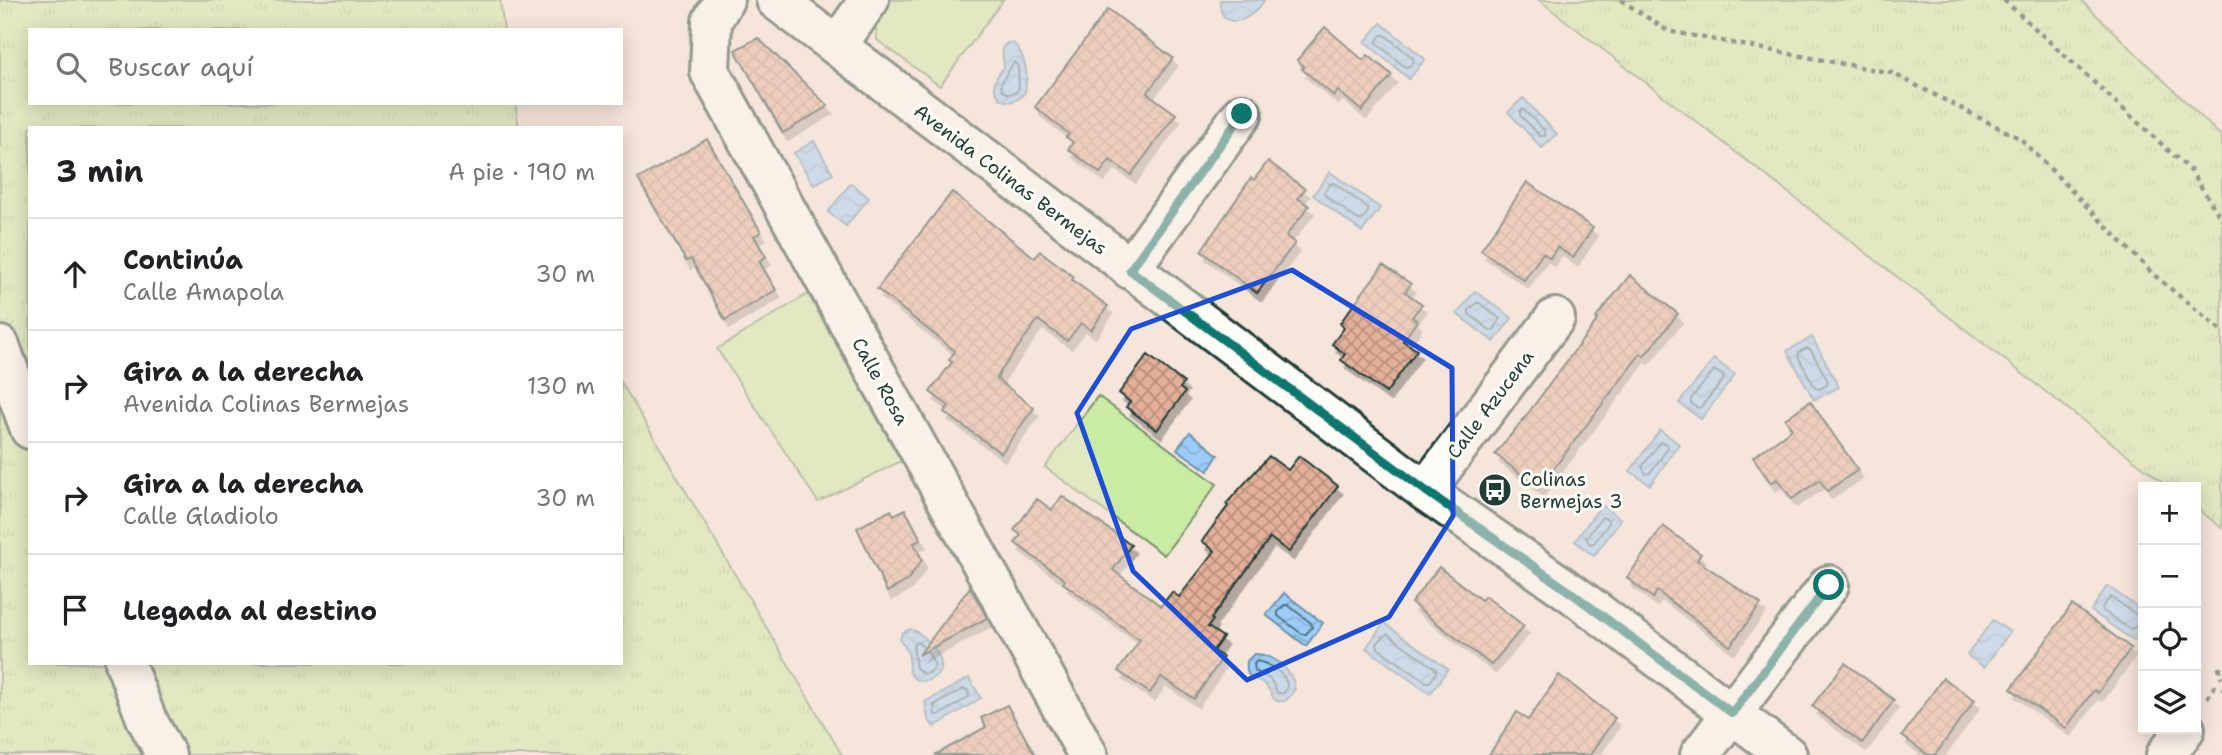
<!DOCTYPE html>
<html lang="es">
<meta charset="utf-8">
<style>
body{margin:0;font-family:"Shantell Sans",sans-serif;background:#f6f6f6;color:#202124}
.controls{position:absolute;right:21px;bottom:21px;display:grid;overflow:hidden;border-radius:0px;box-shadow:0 4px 18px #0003}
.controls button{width:63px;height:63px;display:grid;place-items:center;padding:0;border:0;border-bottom:2px solid #e0e0e0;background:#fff;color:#202124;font:35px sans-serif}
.stop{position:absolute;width:21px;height:21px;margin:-16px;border:5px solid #0f766e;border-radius:50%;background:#fff}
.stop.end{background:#0f766e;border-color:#fff;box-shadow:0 2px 7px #0008}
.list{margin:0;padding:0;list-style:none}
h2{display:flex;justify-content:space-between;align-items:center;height:91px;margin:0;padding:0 28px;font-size:30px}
h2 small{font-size:23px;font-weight:400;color:#757577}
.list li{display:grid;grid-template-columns:46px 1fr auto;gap:21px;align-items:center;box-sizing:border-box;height:112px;padding:0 28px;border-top:2px solid #e0e0e0}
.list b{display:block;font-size:26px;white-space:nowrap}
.list p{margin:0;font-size:23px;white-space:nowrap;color:#757577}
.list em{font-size:23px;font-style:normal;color:#757577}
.icon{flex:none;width:38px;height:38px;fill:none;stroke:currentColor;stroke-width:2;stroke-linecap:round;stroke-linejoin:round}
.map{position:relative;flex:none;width:2222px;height:755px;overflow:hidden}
.search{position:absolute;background:#fff;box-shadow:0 4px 18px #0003;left:28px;top:28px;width:595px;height:77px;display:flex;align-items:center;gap:18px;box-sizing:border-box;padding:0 24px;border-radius:0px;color:#757577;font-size:26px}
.panel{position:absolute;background:#fff;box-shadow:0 4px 18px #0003;left:28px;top:126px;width:595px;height:539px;border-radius:0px}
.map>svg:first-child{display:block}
.grass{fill:url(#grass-tufts);stroke:#74946c;stroke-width:2}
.pitch{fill:#caeba4;stroke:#74946c;stroke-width:2}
.water{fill:url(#water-waves);stroke:#6b93aa;stroke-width:2}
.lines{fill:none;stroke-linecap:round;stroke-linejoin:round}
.shore{stroke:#517683;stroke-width:2}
.building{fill:url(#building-cross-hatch);stroke:#1f3d34;stroke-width:2;filter:url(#shadow)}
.minor-casing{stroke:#1f3d34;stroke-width:44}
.tertiary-casing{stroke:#1f3d34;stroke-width:44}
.path{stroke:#1f3d34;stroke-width:4.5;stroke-dasharray:5 5;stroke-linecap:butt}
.minor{stroke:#fdfcf7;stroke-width:38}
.tertiary{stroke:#fdfcf7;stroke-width:38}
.route{stroke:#0f766e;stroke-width:9}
.marked{fill:none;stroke:#1d4ed8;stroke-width:5;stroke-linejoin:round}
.labels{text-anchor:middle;stroke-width:6;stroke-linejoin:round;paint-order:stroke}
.street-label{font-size:19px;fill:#1f3d34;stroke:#fdfcf7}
.poi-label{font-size:19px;fill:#1f3d34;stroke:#fdfcf7;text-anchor:start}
</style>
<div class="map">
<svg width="2222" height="755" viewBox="0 0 2222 755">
<defs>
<pattern id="grass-tufts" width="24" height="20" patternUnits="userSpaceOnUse" patternTransform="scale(1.75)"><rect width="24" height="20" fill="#caeba4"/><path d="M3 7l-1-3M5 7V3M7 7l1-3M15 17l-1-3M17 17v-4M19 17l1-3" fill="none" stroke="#adca8e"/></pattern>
<pattern id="water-waves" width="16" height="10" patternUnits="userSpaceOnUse" patternTransform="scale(1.75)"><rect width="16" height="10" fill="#9dccf9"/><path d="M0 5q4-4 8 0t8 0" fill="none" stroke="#87b0d6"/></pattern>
<pattern id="building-cross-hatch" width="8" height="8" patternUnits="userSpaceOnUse" patternTransform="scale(1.75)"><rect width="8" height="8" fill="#e5b099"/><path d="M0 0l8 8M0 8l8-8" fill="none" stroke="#b9907e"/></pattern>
<filter id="shadow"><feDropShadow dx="4.5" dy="8" stdDeviation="0" flood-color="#0004"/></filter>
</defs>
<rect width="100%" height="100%" fill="#f6e5db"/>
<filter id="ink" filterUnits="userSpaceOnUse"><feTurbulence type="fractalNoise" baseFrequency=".0143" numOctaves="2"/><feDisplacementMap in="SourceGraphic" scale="14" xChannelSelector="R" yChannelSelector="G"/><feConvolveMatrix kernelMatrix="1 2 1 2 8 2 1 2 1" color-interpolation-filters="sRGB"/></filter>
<g filter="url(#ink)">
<g class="grass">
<path d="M0 0H500L504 30H30V103H515L519 128H30V663H621V382L842 755H0Z"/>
<path d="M1539 0H2081L2222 137V528L2196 508V487H2169Z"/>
</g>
<g class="pitch">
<path d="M890 0H1003L940 86 877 40 875 20Z"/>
<path d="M808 294 901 461 818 502 717 349Z"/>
<path d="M1098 396 1217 484 1164 555 1045 467Z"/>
</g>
<g class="water">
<path d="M1220 0H1264C1254 20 1219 35 1220 0Z"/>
<path d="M1381 23 1425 59 1409 79 1365 42Z"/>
<path d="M1007 43H1013C1026 56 1028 75 1025 92 1019 101 1010 104 1001 99 989 86 995 79 1004 67L1002 48Z"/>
<path d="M1523 98 1557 134 1542 148 1508 112Z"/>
<path d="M814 141 833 174 814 185 794 153Z"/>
<path d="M1330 172 1380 208 1362 232 1313 195Z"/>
<path d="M851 183 869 198 846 226 828 212Z"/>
<path d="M1475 291 1512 318 1494 342 1457 314Z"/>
<path d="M1812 337 1839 387 1814 400 1787 351Z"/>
<path d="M1714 359 1735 375 1701 419 1679 403Z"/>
<path d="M1660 430 1679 444 1650 485 1630 471Z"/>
<path d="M1190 432 1218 455 1208 471 1177 449Z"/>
<path d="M1601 505 1621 519 1594 556 1575 541Z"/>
<path d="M2107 586 2143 611V627L2134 641 2091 611Z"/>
<path d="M1284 593 1323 623 1306 646 1266 615Z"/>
<path d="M1993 620 2010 632 1984 667 1967 655Z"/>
<path d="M1384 623 1448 669 1430 694 1366 648Z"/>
<path d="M910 629C925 634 944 654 941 671 933 681 915 687 909 671 908 668 909 662 909 660 909 651 904 646 900 640L902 633Z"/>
<path d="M1254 654C1273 654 1293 670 1295 689L1287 700C1271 705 1274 694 1265 684 1252 675 1245 681 1247 661Z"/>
<path d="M969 678 981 698 934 727 928 719 925 702Z"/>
</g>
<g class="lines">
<g class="shore">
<path d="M1381 35H1385L1413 58 1414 61 1410 66 1405 67 1377 43V40Z"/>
<path d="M1014 62 1018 66 1019 88 1015 93 1008 94 1002 90 1001 83Z"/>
<path d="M1523 109 1545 131V136H1540L1520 115V111Z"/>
<path d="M1334 183 1368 208V212L1362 220H1358L1325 195 1324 192 1330 184Z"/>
<path d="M1478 302 1500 319 1494 330H1490L1469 314V310Z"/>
<path d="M1807 348 1811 350 1828 381 1827 385 1819 389 1815 388 1798 356 1799 352Z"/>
<path d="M1714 370 1723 375 1724 379 1701 407 1697 408 1691 403V399Z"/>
<path d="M1660 442 1667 444 1668 448 1650 473 1646 474 1642 467Z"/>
<path d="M1602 517 1608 519 1609 523 1594 543 1590 544 1586 538Z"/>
<path d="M1284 605H1288L1311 623 1312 627 1306 634H1302L1278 616V612Z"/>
<path d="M2143 616 2137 615 2111 597 2102 607 2103 611 2130 629 2143 624"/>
<path d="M1388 634 1436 669V673L1430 682H1426L1378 648 1377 644 1384 636Z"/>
<path d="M923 647 917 642 913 645 916 668 923 674 930 673 935 666 928 652"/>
<path d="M1257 661C1270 664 1295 678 1284 693H1278L1270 679 1255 671 1254 664Z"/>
<path d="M964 689 968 690 969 697 939 715H935L934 705Z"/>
</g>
</g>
<g class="building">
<path d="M1108 9 1173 58 1147 93 1176 114 1131 175 1110 160 1100 173 1068 149 1073 142 1066 137 1069 134 1035 107Z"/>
<path d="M1325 27 1363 60 1368 55 1392 75 1362 111 1338 91 1334 96 1302 69 1304 67 1297 60Z"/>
<path d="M758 38 828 106 783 133 735 50Z"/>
<path d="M707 139 761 232 754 236 766 257 759 261 776 290 725 320 691 259 686 261 638 179Z"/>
<path d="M1268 161 1305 189 1298 198 1309 206 1286 236 1295 243 1257 293 1201 251 1251 178 1254 180Z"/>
<path d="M1527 182 1593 228 1573 258 1557 247 1550 258 1543 253 1524 280 1481 250Z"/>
<path d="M952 192 1035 258 1040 251 1074 277 1072 280 1108 306 1091 330 1081 323 1067 341 1038 320 1000 372 997 379 1034 408 1001 453 944 412 949 406 930 392 952 362 949 360 955 351 877 289Z"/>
<path d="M1383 265 1411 284 1405 292 1422 304 1412 317 1417 321 1403 341 1417 350 1386 393 1341 360 1345 354 1332 344 1344 328 1340 323Z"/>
<path d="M1630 275 1678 314 1644 356 1641 353 1539 488 1495 454 1523 420 1598 319 1596 318Z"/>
<path d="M1148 355 1184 383 1180 388 1185 392 1157 430 1126 407 1130 402 1119 393Z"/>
<path d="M1810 401 1858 470 1827 491 1820 480 1792 499 1777 479 1771 483 1753 457 1792 429 1785 419Z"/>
<path d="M1269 456 1288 470 1299 456 1338 486 1289 552 1270 538 1211 619 1213 620 1208 627 1223 637 1213 651 1223 657 1194 699 1161 677 1150 693 1118 671 1140 640 1063 583 1065 580 1015 543 1021 535 1014 530 1037 499 1052 510 1062 496 1131 545 1113 570 1161 606 1172 592 1179 597 1215 551 1202 541 1228 506 1226 504Z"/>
<path d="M905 509 921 540 914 543 922 560 907 581 887 592 857 528 891 510 894 515Z"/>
<path d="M1663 526 1701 554 1697 560 1761 604 1730 646 1657 591 1653 598 1627 578Z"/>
<path d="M1439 567 1481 600 1485 596 1524 626 1491 665 1411 603Z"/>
<path d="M970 587 987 618 919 655Z"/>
<path d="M2072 605 2131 648 2098 693 2094 690 2066 728 2011 689Z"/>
<path d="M1845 663 1894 700 1862 743 1812 706Z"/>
<path d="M1559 675 1615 718 1590 755H1489L1517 712 1528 720Z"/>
<path d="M1943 678 1975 700 1935 755H1928L1902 736Z"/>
<path d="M1007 705 1035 755H935L986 727 981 718Z"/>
</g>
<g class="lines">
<defs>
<g id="minor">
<path d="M724 0 712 21 710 72 1088 755"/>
<path d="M837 46 869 0"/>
<path d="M1130 269 1242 114"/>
<path d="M0 346 30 429"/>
<path d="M1425 491 1555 318"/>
<path d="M125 663 146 718 166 755"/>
<path d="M1700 755 1829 585"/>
<path d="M2166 755 2185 729"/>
</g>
<path id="tertiary" d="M776 0 1425 491 1573 594 1787 755"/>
</defs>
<use href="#minor" class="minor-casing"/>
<use href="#tertiary" class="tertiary-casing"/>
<g class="path">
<path d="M1621 0 1668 31 1892 73 2021 139 2154 275 2222 331"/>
<path d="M2004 0 2191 171 2222 220"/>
<path d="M2222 670 2219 669 2222 678"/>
<path d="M2207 698 2214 687 2222 689"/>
</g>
<use href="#minor" class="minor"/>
<use href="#tertiary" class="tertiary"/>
</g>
</g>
<g class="lines" filter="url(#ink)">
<path class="route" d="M1242 114 1130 270 1426 491 1573 594 1732 713 1829 585"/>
</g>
<path d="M0 0H2222V755H0ZM1292 270 1452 368 1453 516 1389 617 1247 680 1133 571 1077 413 1131 329Z" fill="#f6e5db" fill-opacity=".55" fill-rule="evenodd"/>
<path class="marked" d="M1292 270 1452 368 1453 516 1389 617 1247 680 1133 571 1077 413 1131 329Z"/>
<defs>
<symbol id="bus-disc" viewBox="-11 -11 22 22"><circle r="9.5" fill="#1f3d34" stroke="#fdfcf7"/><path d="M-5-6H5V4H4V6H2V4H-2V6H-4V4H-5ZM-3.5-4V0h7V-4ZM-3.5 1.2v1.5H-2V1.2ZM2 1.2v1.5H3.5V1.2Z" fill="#fff"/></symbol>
</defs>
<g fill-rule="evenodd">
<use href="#bus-disc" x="1476" y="471" width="38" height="38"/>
</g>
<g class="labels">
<g class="street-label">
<text transform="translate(1011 179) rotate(37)" y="7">Avenida Colinas Bermejas</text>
<text transform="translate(881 381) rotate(61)" y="7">Calle Rosa</text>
<text transform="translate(1490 404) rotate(-53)" y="7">Calle Azucena</text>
</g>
<g class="poi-label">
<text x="1520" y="486">Colinas<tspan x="1520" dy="22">Bermejas 3</tspan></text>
</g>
</g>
</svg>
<div class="controls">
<button>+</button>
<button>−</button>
<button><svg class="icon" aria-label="locate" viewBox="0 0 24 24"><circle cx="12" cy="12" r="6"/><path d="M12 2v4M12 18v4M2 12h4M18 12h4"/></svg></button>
<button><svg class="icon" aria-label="layers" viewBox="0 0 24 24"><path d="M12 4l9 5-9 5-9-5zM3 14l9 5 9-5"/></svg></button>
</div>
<div class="stop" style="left:1829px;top:585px"></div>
<div class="stop end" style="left:1242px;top:114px"></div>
<div class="search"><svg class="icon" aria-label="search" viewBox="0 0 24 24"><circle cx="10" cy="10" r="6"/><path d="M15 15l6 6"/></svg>Buscar aquí</div>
<section class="panel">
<h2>3 min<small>A pie · 190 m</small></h2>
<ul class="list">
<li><svg class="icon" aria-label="ahead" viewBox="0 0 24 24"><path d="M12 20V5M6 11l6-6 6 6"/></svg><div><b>Continúa</b><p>Calle Amapola</p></div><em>30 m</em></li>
<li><svg class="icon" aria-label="right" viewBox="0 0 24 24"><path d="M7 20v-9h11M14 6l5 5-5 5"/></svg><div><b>Gira a la derecha</b><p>Avenida Colinas Bermejas</p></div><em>130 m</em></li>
<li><svg class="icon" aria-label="right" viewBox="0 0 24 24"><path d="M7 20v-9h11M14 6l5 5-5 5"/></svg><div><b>Gira a la derecha</b><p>Calle Gladiolo</p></div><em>30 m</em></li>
<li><svg class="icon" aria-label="arrive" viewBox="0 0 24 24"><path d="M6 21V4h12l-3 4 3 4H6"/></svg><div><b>Llegada al destino</b></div></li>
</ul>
</section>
</div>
